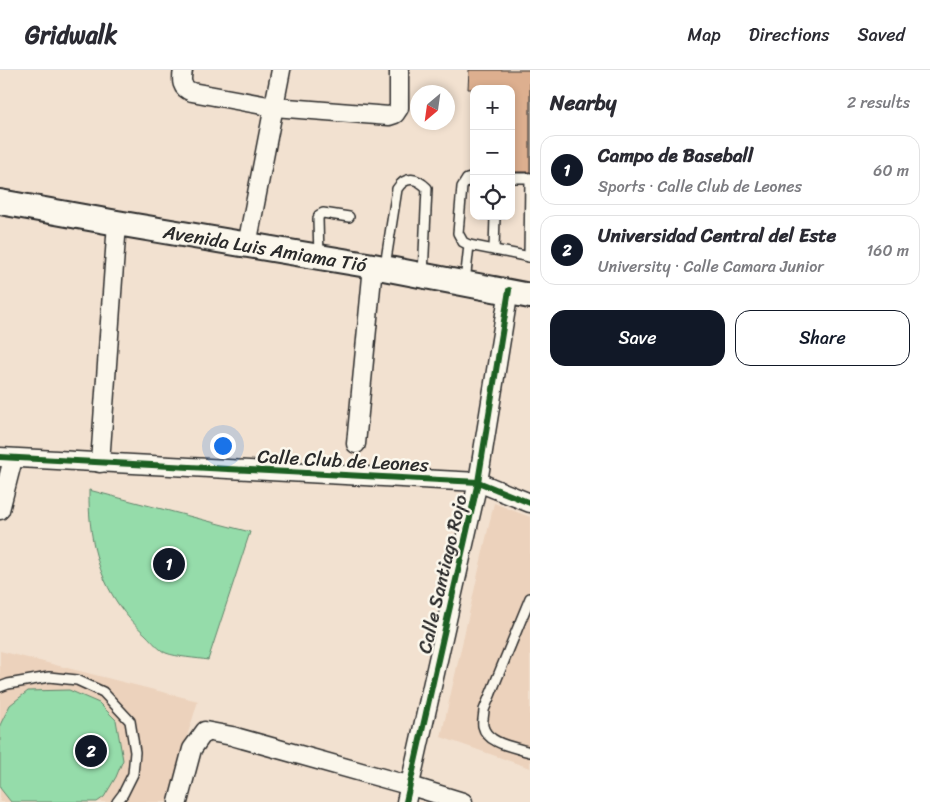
<!DOCTYPE html>
<meta charset="utf-8">
<style>
body{margin:0;font-family:Sriracha,sans-serif;background:#f7f7f7;color:#2b2b33}
.controls{position:absolute;right:15px;top:15px;display:grid;overflow:hidden;border-radius:10px;box-shadow:0 2px 8px #0003}
.controls button{width:45px;height:45px;display:grid;place-items:center;padding:0;border:0;border-bottom:1px solid #e1e1e2;background:#fff;color:#2b2b33;font:25px sans-serif}
.compass{position:absolute;left:410px;top:15px;width:45px;height:45px;border-radius:50%;background:#fff;box-shadow:0 2px 8px #0003;rotate:209deg}
.you{position:absolute;left:222px;top:375px;width:18px;height:18px;margin:-12px;border:4px solid #fff;border-radius:50%;background:#1a73e8;box-shadow:0 0 0 8px #1a73e833}
.badge{display:grid;place-items:center;width:32px;height:32px;border-radius:50%;background:#111827;color:#fff;font-size:16px;font-weight:700}
.pin{position:absolute;translate:-50% -50%;border:2px solid #fff;box-shadow:0 1px 5px #0006}
.list{margin:0;padding:0;list-style:none}
h2{display:flex;justify-content:space-between;align-items:center;height:65px;margin:0;padding:0 20px;font-size:21px}
h2 small{font-size:16px;font-weight:400;color:#7c7c81}
.list li{display:grid;grid-template-columns:32px 1fr auto;gap:15px;align-items:center;box-sizing:border-box;height:70px;margin:0 10px 10px;padding:0 10px;border:1px solid #e1e1e2;border-radius:15px}
.list b{display:block;font-size:19px;white-space:nowrap}
.list p{margin:0;font-size:16px;white-space:nowrap;color:#7c7c81}
.list em{font-size:16px;font-style:normal;color:#7c7c81}
.actions{display:flex;gap:10px;padding:15px 20px}
.actions a{flex:1;padding:11px 0;border:1px solid #111827;border-radius:15px;text-align:center;font-size:18px;color:#111827}
.actions .main{background:#111827;color:#fff}
.icon{flex:none;width:28px;height:28px;fill:none;stroke:currentColor;stroke-width:2;stroke-linecap:round;stroke-linejoin:round}
.map{position:relative;flex:none;width:530px;height:732px;overflow:hidden}
header{display:flex;align-items:center;gap:30px;box-sizing:border-box;height:70px;padding:0 25px;background:#fff;border-bottom:1px solid #e1e1e2}
header strong{font-size:24px}
nav{display:flex;gap:28px;margin-inline-start:auto;font-size:18px}
main{display:flex}
aside{flex:1;background:#fff}
.map>svg:first-child{display:block}
.built{fill:#ecd2bc}
.green{fill:#95dcaa;stroke:#60846a}
.building{fill:#ddaf8f;stroke:#2b2b2b;filter:url(#shadow)}
.lines{fill:none;stroke-linecap:round;stroke-linejoin:round}
.lane-casing{stroke:#2b2b2b;stroke-width:12}
.street-casing{stroke:#2b2b2b;stroke-width:21}
.secondary-casing{stroke:#2b2b2b;stroke-width:28}
.lane{stroke:#fbf7ec;stroke-width:9}
.street{stroke:#fbf7ec;stroke-width:18}
.secondary{stroke:#fbf7ec;stroke-width:24}
.cycleway-casing{stroke:#fbf7ec;stroke-width:9}
.cycleway{stroke:#1b5e20;stroke-width:6}
.labels{text-anchor:middle;stroke-width:5;stroke-linejoin:round;paint-order:stroke}
.street-label{font-size:19px;fill:#2b2b2b;stroke:#fbf7ec}
</style>
<header>
<strong>Gridwalk</strong>
<nav><a>Map</a><a>Directions</a><a>Saved</a></nav>
</header>
<main>
<div class="map">
<svg width="530" height="732" viewBox="0 0 530 732">
<defs>
<filter id="shadow"><feDropShadow dx="3" dy="5.5" stdDeviation="0" flood-color="#0004"/></filter>
</defs>
<rect width="100%" height="100%" fill="#f2e1d0"/>
<filter id="ink" filterUnits="userSpaceOnUse"><feTurbulence type="fractalNoise" baseFrequency=".02" numOctaves="2"/><feDisplacementMap in="SourceGraphic" scale="10" xChannelSelector="R" yChannelSelector="G"/><feConvolveMatrix kernelMatrix="1 2 1 2 8 2 1 2 1" color-interpolation-filters="sRGB"/></filter>
<g filter="url(#ink)">
<g class="built">
<path d="M494 433 530 447V698L441 667Z"/>
<path d="M0 581 198 631 167 732H0Z"/>
</g>
<g class="green">
<path d="M89 420 250 462 208 590C197 588 176 587 166 583 159 580 152 571 146 565 102 527 88 477 89 420Z"/>
<path d="M69 620 99 633 116 650 123 690 116 707 104 727 97 732H11L0 718V655L10 635 28 621Z"/>
</g>
<path class="building" d="M469 0H530V102H511V19H468Z"/>
<g class="lines">
<defs>
<g id="lane">
<path d="M474 107 467 109 462 117 458 163 463 172 469 175 530 187"/>
<path d="M511 108H530"/>
<path d="M494 180 495 146"/>
<path d="M319 187 318 149 319 145 323 143 349 147"/>
<path d="M529 187 530 108"/>
<path d="M385 196 397 119C406 105 417 108 427 118L423 205"/>
<path d="M465 212 469 175"/>
<path d="M530 528 484 640C484 645 482 651 483 656 487 674 515 677 530 682"/>
<path d="M0 617 8 614 49 607 77 610 103 622 130 651 135 682 133 704 123 724 117 732"/>
</g>
<g id="street">
<path d="M183 0C181 11 181 18 192 22L274 37 389 46 395 44 399 38V0"/>
<path d="M247 175 281 0"/>
<path d="M356 374 373 196"/>
<path d="M0 387 478 412 530 433"/>
<path d="M100 393 117 153"/>
<path d="M0 440 13 389"/>
<path d="M178 732 192 679 205 661 232 666 411 716 463 732"/>
<path d="M406 732 478 412 509 220"/>
</g>
<g id="secondary">
<path id="s1" d="M0 132 117 153 373 196 530 226"/>
</g>
</defs>
<use href="#lane" class="lane-casing"/>
<use href="#street" class="street-casing"/>
<use href="#secondary" class="secondary-casing"/>
<use href="#lane" class="lane"/>
<use href="#street" class="street"/>
<use href="#secondary" class="secondary"/>
<defs>
<g id="cycleway">
<path d="M0 387 478 412 530 433"/>
<path d="M406 732 478 412 509 220"/>
</g>
</defs>
<use href="#cycleway" class="cycleway-casing"/>
<use href="#cycleway" class="cycleway"/>
</g>
</g>
<g class="labels">
<g class="street-label">
<text dy="7" stroke="none"><textPath href="#s1" startOffset="269">Avenida Luis Amiama Tió</textPath></text>
<text transform="translate(343 390) rotate(3)" y="7">Calle Club de Leones</text>
<text transform="translate(442 504) rotate(-77)" y="7">Calle Santiago Rojo</text>
</g>
</g>
</svg>
<div class="controls">
<button>+</button>
<button>−</button>
<button><svg class="icon" aria-label="locate" viewBox="0 0 24 24"><circle cx="12" cy="12" r="6"/><path d="M12 2v4M12 18v4M2 12h4M18 12h4"/></svg></button>
</div>
<svg class="compass" viewBox="-18 -18 36 36"><path d="M0-13l5 13h-10z" fill="#e53935"/><path d="M0 13l5-13h-10z" fill="#7c7c81"/></svg>
<div class="you"></div>
<div class="pin badge" style="left:169px;top:494px">1</div>
<div class="pin badge" style="left:91px;top:681px">2</div>
</div>
<aside>
<h2>Nearby<small>2 results</small></h2>
<ul class="list">
<li><span class="badge">1</span><div><b>Campo de Baseball</b><p>Sports · Calle Club de Leones</p></div><em>60 m</em></li>
<li><span class="badge">2</span><div><b>Universidad Central del Este</b><p>University · Calle Camara Junior</p></div><em>160 m</em></li>
</ul>
<div class="actions"><a class="main">Save</a><a>Share</a></div>
</aside>
</main>
